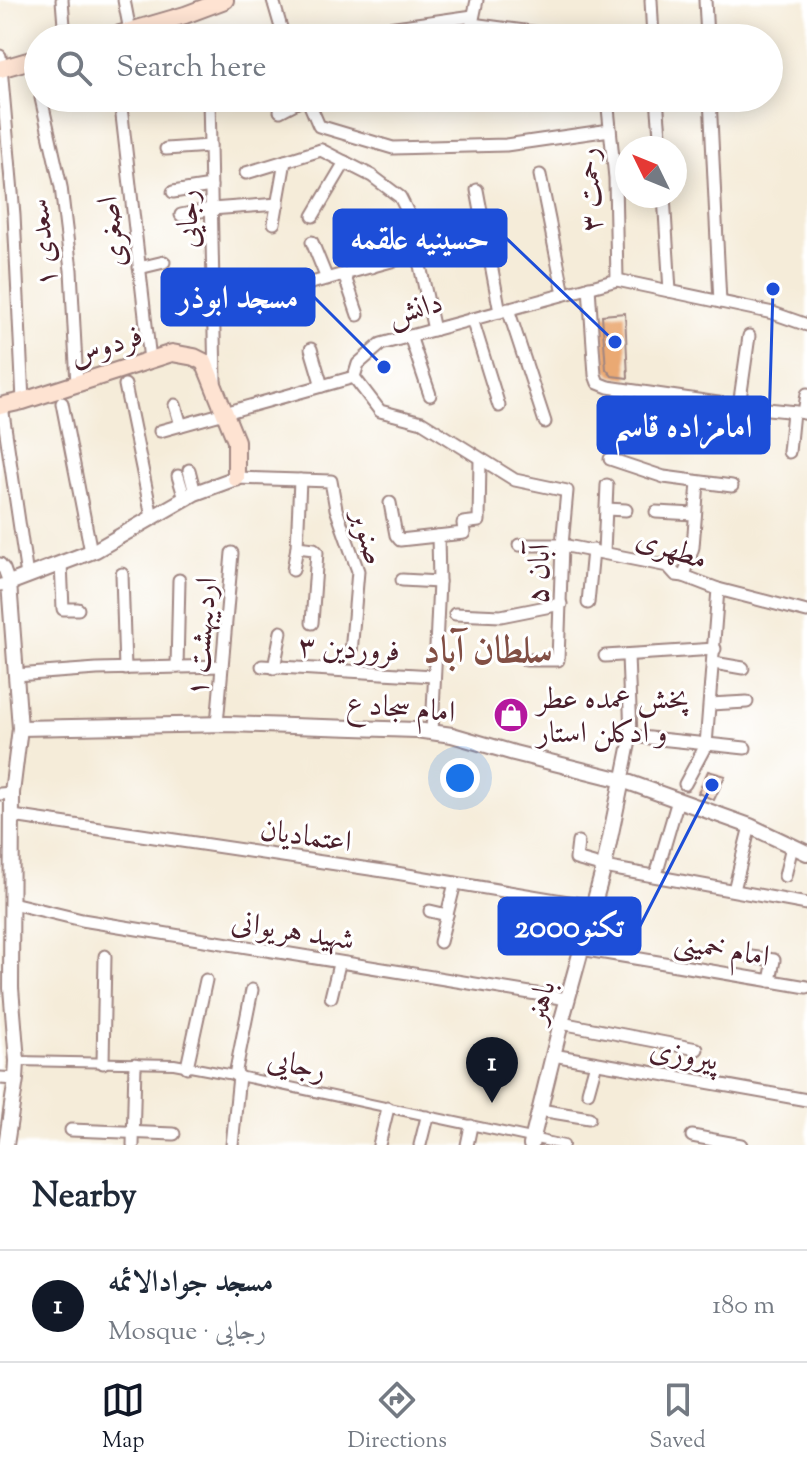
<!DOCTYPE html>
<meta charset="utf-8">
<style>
body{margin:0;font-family:"Sorts Mill Goudy",Amiri,serif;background:#f2f2f3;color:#1f2937}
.compass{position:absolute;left:615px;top:136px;width:72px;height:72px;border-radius:50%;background:#fff;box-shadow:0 4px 20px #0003;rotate:313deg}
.you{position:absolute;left:460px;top:778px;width:28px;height:28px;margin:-20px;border:6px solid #fff;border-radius:50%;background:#1a73e8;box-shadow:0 0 0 12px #1a73e833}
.badge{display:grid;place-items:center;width:52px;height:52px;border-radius:50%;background:#111827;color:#fff;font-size:26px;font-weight:700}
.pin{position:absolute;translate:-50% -66px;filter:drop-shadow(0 2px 4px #0008)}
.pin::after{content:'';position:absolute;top:42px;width:28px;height:24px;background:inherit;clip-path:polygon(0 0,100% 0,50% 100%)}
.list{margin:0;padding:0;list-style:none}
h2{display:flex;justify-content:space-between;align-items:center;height:104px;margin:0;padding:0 32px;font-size:34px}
h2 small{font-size:26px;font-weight:400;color:#747a83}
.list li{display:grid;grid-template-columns:52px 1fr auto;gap:24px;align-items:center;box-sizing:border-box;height:112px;padding:0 32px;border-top:2px solid #e0e1e3}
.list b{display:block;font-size:30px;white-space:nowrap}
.list p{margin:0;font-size:26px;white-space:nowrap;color:#747a83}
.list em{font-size:26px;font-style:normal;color:#747a83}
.icon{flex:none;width:44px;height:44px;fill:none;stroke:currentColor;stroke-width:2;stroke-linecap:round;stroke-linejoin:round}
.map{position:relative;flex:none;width:807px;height:1145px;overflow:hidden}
.search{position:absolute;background:#fff;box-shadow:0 4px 20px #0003;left:24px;right:24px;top:24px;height:88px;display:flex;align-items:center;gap:20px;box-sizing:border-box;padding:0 28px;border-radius:44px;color:#747a83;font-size:30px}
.sheet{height:216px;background:#fff}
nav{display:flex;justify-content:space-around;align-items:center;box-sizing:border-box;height:112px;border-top:2px solid #e0e1e3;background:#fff;font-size:22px;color:#747a83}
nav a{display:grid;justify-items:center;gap:4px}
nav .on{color:#111827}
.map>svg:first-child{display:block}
.building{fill:#eaa973}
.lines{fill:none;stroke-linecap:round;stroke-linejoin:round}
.pedestrian-casing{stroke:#a08682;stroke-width:12}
.minor-casing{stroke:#a08682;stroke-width:15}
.tertiary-casing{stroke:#a08682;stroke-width:18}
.secondary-casing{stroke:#a08682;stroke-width:20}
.pedestrian{stroke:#fff;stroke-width:8}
.minor{stroke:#fff;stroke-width:11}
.tertiary{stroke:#fff;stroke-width:14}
.secondary{stroke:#fee3d2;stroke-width:16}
.labels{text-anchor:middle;stroke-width:6;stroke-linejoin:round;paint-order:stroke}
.street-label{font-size:30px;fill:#4a1f2b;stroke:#fff}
.poi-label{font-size:30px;fill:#4a1f2b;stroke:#fff;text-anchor:start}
.district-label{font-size:38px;font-weight:bold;fill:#824f44;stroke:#fff}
.leader{fill:none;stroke:#1d4ed8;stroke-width:3}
.callout-dot{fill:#1d4ed8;stroke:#fff;stroke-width:3}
.callout{fill:#1d4ed8;stroke:#1d4ed8;stroke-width:3}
.callout-label{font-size:32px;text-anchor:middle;font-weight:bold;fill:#fff}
</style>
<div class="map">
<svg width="807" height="1145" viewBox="0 0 807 1145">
<rect width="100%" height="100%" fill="#fff"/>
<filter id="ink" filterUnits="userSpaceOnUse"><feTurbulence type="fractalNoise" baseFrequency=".0125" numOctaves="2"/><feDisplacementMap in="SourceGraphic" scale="16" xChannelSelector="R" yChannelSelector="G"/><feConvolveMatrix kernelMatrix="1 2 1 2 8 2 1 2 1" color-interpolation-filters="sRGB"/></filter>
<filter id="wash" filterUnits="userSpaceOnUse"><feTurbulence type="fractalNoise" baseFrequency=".006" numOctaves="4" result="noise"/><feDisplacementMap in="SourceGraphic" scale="32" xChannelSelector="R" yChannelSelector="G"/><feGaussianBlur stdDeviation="1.8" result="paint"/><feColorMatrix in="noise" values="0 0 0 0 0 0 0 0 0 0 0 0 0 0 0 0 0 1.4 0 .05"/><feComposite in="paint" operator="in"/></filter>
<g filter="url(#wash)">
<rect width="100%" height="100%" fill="#f5ecd9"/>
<g id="blocks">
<g class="building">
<path d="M625 313 628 378 612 376 606 369 602 315Z"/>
<path d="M708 771 725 776 714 800 698 793Z"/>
</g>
</g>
</g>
<g filter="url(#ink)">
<use href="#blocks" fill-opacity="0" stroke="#a08682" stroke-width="2"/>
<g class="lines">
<defs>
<path id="pedestrian" d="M17 1061 174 1064 239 1076 564 1145"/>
<g id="minor">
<path d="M62 0 65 38"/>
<path d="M124 0 130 31"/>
<path d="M273 0 284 38"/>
<path d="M651 0 653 38"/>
<path d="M705 0 707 38"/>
<path d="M472 24 577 38"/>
<path d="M318 38 473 16"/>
<path d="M469 38 477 0"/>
<path d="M0 56 14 215 23 401"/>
<path d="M32 60 38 84"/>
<path d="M41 98 61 187 71 270 77 384"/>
<path d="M120 98 150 360"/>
<path d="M209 98 215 381"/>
<path d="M307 98 319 126 393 148 506 145 610 130"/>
<path d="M607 98 615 178 617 280"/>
<path d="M657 98 661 148"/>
<path d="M710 98 720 302"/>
<path d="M280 111 305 98"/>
<path d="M166 149 210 146"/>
<path d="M321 150 372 176 400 197 409 215 434 330"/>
<path d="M246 173 321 150"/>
<path d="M540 175 564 294"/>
<path d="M477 190 500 312"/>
<path d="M173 192 211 186"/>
<path d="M664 196 670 291"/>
<path d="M181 215 211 209 278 204"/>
<path d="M313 216 345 162"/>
<path d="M274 223 285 161"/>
<path d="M357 226 372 267"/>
<path d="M312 242 327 279"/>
<path d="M139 268 164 262"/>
<path d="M344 274 358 315"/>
<path d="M304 285 417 254"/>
<path d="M589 287 595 375 598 383 608 387 739 406 807 413"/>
<path d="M508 309 545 422"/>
<path d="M472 319 499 406"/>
<path d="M410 336 430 395"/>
<path d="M311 349 322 386"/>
<path d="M354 377 380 411 422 422 515 480 567 491 562 545 558 660H526"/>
<path d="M125 385 152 517"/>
<path d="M62 403 91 552"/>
<path d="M175 405 181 425"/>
<path d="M2 406 27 576"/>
<path d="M739 406 749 336"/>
<path d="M804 413 807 394"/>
<path d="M160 431 354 377 358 364 381 344 617 280 773 313 807 325"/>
<path d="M726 444 720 443 728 404"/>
<path d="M789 452 793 412"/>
<path d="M610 459 664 477 732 486"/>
<path d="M189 470 195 493"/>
<path d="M178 476 185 499"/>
<path d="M236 478 331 481 336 509 358 571 351 653"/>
<path d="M390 503 396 535 400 540 464 533 463 523 479 521 480 459"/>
<path d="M606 509 626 510"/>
<path d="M656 512 695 514"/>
<path d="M519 545H562L668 566 676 575 684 576 718 589 807 612"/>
<path d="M297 547 314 549 317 552 312 623"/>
<path d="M604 552 607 485"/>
<path d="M61 563 63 609H78"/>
<path d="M0 564 4 569 9 583 0 585"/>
<path d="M293 570 297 547 300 480"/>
<path d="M122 574 125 669"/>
<path d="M684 576 693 547 698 482"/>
<path d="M402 580 439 582"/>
<path d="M588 603 593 550"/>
<path d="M455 614 501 616 561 604"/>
<path d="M605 656 715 649"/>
<path d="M714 663 743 668"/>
<path d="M262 666 434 676"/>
<path d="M177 667 179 580"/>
<path d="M274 668 281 632"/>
<path d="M16 675 97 669 222 666"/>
<path d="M710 704 747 702"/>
<path d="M217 724 232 553"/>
<path d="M432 732 439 582 438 536"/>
<path d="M631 736 745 748"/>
<path d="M622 780 631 736 628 655"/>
<path d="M685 784 706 745 718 589"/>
<path d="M0 794 12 793"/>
<path d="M13 816 390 872 592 906"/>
<path d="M578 842 576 859 604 867 807 904"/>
<path d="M656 875 678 800"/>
<path d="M785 876 792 846"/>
<path d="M734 890 750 826"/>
<path d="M12 903 82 920 567 999"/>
<path d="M430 911 447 915"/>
<path d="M440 942 455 883"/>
<path d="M581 949 807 987"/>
<path d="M751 957 774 960 770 981"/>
<path d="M331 997 339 964"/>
<path d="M561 1023 697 1049"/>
<path d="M553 1055 807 1100"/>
<path d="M103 1063 105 956"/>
<path d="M187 1067 206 980"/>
<path d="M235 1075 252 990"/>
<path d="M0 1078 16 1079"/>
<path d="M588 1092 596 1063"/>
<path d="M540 1110 589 1118"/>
<path d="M71 1130 174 1134"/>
<path d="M692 1136 741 1145"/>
<path d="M133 1145 135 1064"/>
<path d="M232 1145 239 1076"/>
<path d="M379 1145 388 1108"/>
<path d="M420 1145 427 1117"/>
<path d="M467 1145 471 1126"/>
</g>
<g id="tertiary">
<path d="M20 728 227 724 416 730 452 735 514 753 622 780 750 826 807 853"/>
<path d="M6 1145 16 1079 17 1061 11 988 12 793 20 728 9 583 96 550 195 493 236 478"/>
<path d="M531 1145 561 1023 604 867 622 780"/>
</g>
<g id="secondary">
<path d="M106 38 185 15 225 0"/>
<path d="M0 69 38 58"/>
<path d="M0 406 23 401 172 353 194 357 204 362 236 441V478"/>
</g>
</defs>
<use href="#pedestrian" class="pedestrian-casing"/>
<use href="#minor" class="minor-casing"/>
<use href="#tertiary" class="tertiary-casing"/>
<use href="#secondary" class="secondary-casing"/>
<use href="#pedestrian" class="pedestrian"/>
<use href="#minor" class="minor"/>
<use href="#tertiary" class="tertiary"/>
<use href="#secondary" class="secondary"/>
</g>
</g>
<defs>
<symbol id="shop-disc" viewBox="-11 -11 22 22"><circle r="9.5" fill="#b5179e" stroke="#fff"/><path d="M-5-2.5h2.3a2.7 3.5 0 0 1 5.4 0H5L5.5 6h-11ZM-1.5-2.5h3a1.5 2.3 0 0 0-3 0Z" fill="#fff"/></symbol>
</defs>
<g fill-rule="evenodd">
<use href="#shop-disc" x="491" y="695" width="40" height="40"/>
</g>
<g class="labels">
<g class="street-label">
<text transform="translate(589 190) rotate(-93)" y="10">رحمت ۳</text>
<text transform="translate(187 219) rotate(-91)" y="10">رجایی</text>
<text transform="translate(111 232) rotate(-97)" y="10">اصغری</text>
<text transform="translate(42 243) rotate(-96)" y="10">سعدی ۱</text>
<text transform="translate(415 308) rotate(-15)" y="10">دانش</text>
<text transform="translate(106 345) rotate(-18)" y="10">فردوس</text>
<text transform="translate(369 537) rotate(74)" y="10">صنوبر</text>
<text transform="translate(672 548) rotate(19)" y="10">مطهری</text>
<text transform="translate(538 574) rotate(-88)" y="10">آبان ۵</text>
<text transform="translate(201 637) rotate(-85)" y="10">اردیبهشت ۱</text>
<text transform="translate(349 648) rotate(3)" y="10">فروردین ۳</text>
<text transform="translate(401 707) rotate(5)" y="10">امام سجاد ع</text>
<text transform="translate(306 835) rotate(8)" y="10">اعتمادیان</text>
<text transform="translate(293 930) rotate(9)" y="10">شهید هریوانی</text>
<text transform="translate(722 948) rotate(10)" y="10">امام خمینی</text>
<text transform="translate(540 1002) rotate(-76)" y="10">باهنر</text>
<text transform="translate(684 1054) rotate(10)" y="10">پیروزی</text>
<text transform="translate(297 1064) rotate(12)" y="10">رجایی</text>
</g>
<g class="poi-label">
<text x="537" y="708">پخش عمده عطر<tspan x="537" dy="34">و ادکلن استار</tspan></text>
</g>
<g class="district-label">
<text x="488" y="662">سلطان آباد</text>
</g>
</g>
<path class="leader" d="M615 342L506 238M384 367L314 297M773 289L769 425M712 785L640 926"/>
<g class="callout-dot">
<circle cx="615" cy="342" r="8"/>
<circle cx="384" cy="367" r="8"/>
<circle cx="773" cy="289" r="8"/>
<circle cx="712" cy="785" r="8"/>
</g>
<g class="callout">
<rect x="334" y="210" width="172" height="56" rx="8"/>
<rect x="162" y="269" width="152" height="56" rx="8"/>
<rect x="598" y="397" width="171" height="56" rx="8"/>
<rect x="499" y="898" width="141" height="56" rx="8"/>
</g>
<g class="callout-label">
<text x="420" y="249">حسینیه علقمه</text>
<text x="238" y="308">مسجد ابوذر</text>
<text x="683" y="437">امامزاده قاسم</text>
<text x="569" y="937">تکنو2000</text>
</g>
</svg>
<svg class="compass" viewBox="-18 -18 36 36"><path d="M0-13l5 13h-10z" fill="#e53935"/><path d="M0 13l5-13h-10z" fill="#747a83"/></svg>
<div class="you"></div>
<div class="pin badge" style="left:492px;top:1103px">1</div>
<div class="search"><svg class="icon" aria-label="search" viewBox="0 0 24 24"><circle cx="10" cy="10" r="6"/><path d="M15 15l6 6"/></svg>Search here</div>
</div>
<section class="sheet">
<h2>Nearby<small></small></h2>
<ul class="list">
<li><span class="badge">1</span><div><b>مسجد جوادالائمه</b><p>Mosque · رجایی</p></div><em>180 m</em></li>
</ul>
</section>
<nav>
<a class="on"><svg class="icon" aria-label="map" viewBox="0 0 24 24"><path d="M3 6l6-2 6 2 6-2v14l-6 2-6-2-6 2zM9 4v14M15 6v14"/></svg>Map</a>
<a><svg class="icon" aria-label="directions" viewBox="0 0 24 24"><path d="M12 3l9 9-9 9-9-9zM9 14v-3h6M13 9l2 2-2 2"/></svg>Directions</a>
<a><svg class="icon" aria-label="saved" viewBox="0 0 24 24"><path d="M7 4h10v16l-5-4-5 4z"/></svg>Saved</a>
</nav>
